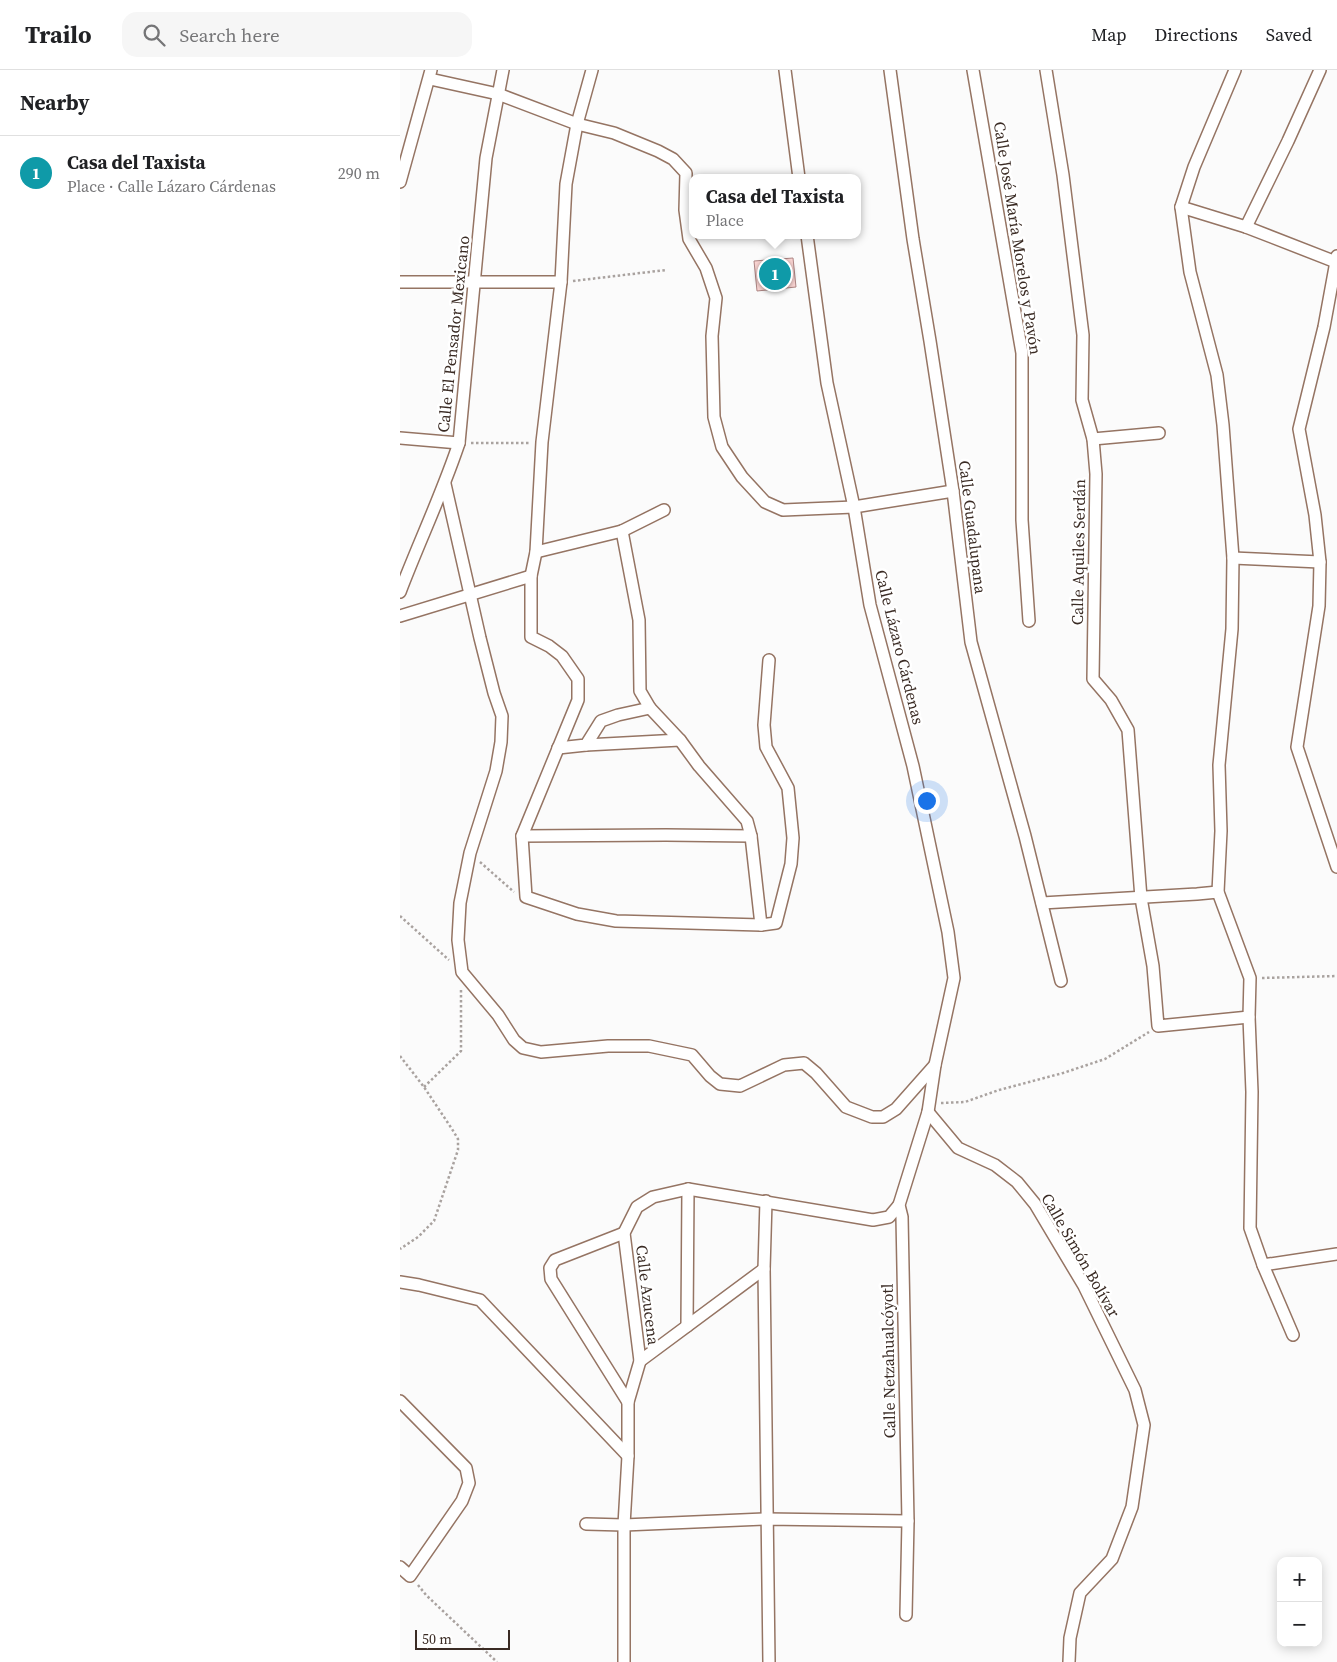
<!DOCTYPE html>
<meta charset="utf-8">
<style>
body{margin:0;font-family:"Source Serif 4",serif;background:#f6f6f6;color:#202124}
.controls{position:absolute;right:15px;bottom:15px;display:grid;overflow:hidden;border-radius:10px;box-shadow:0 2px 12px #0003}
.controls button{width:45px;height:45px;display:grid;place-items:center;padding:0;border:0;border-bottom:1px solid #e0e0e0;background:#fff;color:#202124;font:25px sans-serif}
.scale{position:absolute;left:15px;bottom:12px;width:95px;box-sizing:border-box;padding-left:5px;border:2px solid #3a2b24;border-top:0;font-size:14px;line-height:18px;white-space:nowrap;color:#3a2b24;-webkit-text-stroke:4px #fff;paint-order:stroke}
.you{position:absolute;left:526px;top:730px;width:18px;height:18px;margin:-12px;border:4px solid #fff;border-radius:50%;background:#1a73e8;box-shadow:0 0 0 8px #1a73e833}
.badge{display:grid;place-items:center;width:32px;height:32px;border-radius:50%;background:#0f766e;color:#fff;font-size:16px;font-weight:700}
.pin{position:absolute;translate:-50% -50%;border:2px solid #fff;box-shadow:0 1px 5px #0006}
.popup{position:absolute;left:289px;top:104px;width:172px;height:65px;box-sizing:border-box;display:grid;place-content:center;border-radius:10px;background:#fff;filter:drop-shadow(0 1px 4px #0005);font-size:16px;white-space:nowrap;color:#757577}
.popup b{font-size:19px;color:#202124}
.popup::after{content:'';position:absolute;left:50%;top:100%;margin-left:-10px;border:10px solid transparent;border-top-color:#fff}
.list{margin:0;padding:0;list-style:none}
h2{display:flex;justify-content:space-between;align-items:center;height:65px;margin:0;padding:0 20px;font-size:21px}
h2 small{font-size:16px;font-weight:400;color:#757577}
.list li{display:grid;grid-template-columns:32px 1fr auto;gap:15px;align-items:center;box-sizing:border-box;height:75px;padding:0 20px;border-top:1px solid #e0e0e0}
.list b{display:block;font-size:19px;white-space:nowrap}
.list p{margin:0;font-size:16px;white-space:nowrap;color:#757577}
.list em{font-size:16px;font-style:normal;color:#757577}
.icon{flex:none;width:28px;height:28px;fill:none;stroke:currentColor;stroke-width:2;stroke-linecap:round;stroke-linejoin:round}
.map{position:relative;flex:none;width:937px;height:1592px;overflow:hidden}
header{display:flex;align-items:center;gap:30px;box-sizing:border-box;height:70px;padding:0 25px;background:#fff;border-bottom:1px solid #e0e0e0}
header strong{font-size:24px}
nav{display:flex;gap:28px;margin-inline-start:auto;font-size:18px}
.search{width:350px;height:45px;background:#f6f6f6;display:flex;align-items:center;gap:12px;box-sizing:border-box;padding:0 18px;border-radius:15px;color:#757577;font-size:19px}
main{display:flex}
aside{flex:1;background:#fff}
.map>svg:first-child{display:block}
.building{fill:#fbd5d3;stroke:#ad8583}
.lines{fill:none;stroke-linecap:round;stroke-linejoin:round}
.minor-casing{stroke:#957463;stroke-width:14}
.path{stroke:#a9a29f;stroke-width:2.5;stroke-dasharray:2.5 2.5;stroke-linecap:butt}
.minor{stroke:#fff;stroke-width:11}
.labels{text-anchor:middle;stroke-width:5;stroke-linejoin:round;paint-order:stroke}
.street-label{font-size:16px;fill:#3a2b24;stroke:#fff}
</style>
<header>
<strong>Trailo</strong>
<div class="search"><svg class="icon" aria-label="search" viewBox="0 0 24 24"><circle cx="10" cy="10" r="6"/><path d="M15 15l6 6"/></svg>Search here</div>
<nav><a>Map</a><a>Directions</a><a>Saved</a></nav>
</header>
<main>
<aside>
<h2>Nearby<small></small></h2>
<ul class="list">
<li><span class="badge" style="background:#0f9aa8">1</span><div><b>Casa del Taxista</b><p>Place · Calle Lázaro Cárdenas</p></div><em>290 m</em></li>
</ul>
</aside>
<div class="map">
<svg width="937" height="1592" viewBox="0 0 937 1592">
<rect width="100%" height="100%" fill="#fbfbfb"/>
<path class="building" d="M393 188 396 217 357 221 354 191Z"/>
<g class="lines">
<defs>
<g id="minor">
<path d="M385 0 399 108"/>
<path d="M490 0 513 169 530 271 553 421 571 572 625 766 661 911"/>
<path d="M573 0 622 283V450L629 551"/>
<path d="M646 0 663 105 683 265 682 330 693 369 696 404 693 609 711 630 728 660 741 828 753 896 758 956 849 947"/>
<path d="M835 0 794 97 781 137 790 202 817 305 823 355 833 488 832 559 819 695 821 761 818 822 850 908 849 947 852 1022 850 1158 863 1195 893 1265"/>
<path d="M30 9 98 24 177 54 214 63 258 81 273 89 286 103 285 140 289 169 306 198 316 228 312 266 314 347 322 377 342 407 365 432 383 440 454 437 553 421"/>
<path d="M0 112 31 0"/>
<path d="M781 137 846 157 936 192"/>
<path d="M846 157 888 71 920 0"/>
<path d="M407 165 427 313 454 437 470 535 513 696 548 862 554 908 535 995 528 1042 499 1135 502 1147 508 1451 506 1545"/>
<path d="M937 186 924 257 899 359 915 445 920 492 919 536 897 677 937 797"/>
<path d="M0 212H161"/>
<path d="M0 368 59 373"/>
<path d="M693 369 759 363"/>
<path d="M45 414 80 568 94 623 102 646 101 672 96 701 70 783 60 833 58 870 62 902 98 945 114 970 123 978 141 982 208 976H249L292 985 310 1006 320 1014 340 1016 384 995 404 993 416 1003 446 1037 472 1047H483L496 1039 535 995"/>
<path d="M222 461 239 550 240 621 250 638"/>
<path d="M136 482 222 461 264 440"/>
<path d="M833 488 920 492"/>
<path d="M131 506 136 482 142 372 161 212 166 114 177 54 192 0"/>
<path d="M0 522C19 472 42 424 59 373L86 88 103 0"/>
<path d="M0 546 131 506V567L149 576 162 586 178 609V630L122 766 126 827 177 844 216 851 361 855 376 853 391 794 393 768 388 718 366 677 364 655 369 590"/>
<path d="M186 675 280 670"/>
<path d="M158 678 186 675 201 651 218 645 250 638 280 670 299 696 347 751 351 766 361 855"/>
<path d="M122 766 266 765 351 766"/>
<path d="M642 833 797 824 818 822"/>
<path d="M528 1042 558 1078 595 1095 617 1112 635 1134 684 1216 735 1320 744 1355 732 1437 712 1489 680 1523 670 1568 669 1592"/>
<path d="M366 1131 364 1199 369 1592"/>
<path d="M224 1163 155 1190 150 1198 151 1209 228 1332"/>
<path d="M863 1195 937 1184"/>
<path d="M0 1212 19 1215 80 1230 228 1386"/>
<path d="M287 1256 288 1119"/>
<path d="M240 1291 364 1199"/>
<path d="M0 1331 66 1398 69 1413 62 1431 10 1506 0 1497"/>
<path d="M186 1454 224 1455 366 1449 508 1451"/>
<path d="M224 1592V1455L228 1386V1332L240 1291 224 1163 237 1137 253 1127 288 1119 473 1150 489 1147 499 1135"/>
</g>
</defs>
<use href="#minor" class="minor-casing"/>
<g class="path">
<path d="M173 211 266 200"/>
<path d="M71 373H130"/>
<path d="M80 792 114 822"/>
<path d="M0 846 49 890"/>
<path d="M862 908 937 906"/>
<path d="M0 986 24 1017 52 1059 58 1069V1080L34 1151 18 1167 0 1179"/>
<path d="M24 1017 61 981V919"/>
<path d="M541 1033 565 1032 599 1020 663 1003 705 989 749 962"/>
<path d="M18 1515 26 1525 97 1592"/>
</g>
<use href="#minor" class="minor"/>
</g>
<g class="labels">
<g class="street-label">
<text transform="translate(618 168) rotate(81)" y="6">Calle José María Morelos y Pavón</text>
<text transform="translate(53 264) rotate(-84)" y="6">Calle El Pensador Mexicano</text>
<text transform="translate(573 457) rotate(83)" y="6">Calle Guadalupana</text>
<text transform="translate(678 482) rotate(-89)" y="6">Calle Aquiles Serdán</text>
<text transform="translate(500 577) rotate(76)" y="6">Calle Lázaro Cárdenas</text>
<text transform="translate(681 1185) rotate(60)" y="6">Calle Simón Bolívar</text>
<text transform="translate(248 1225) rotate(83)" y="6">Calle Azucena</text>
<text transform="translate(488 1291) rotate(-91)" y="6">Calle Netzahualcóyotl</text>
</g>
</g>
</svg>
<div class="controls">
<button>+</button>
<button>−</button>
</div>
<div class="scale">50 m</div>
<div class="you"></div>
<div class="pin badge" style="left:375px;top:204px;background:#0f9aa8">1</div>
<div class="popup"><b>Casa del Taxista</b>Place</div>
</div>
</main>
